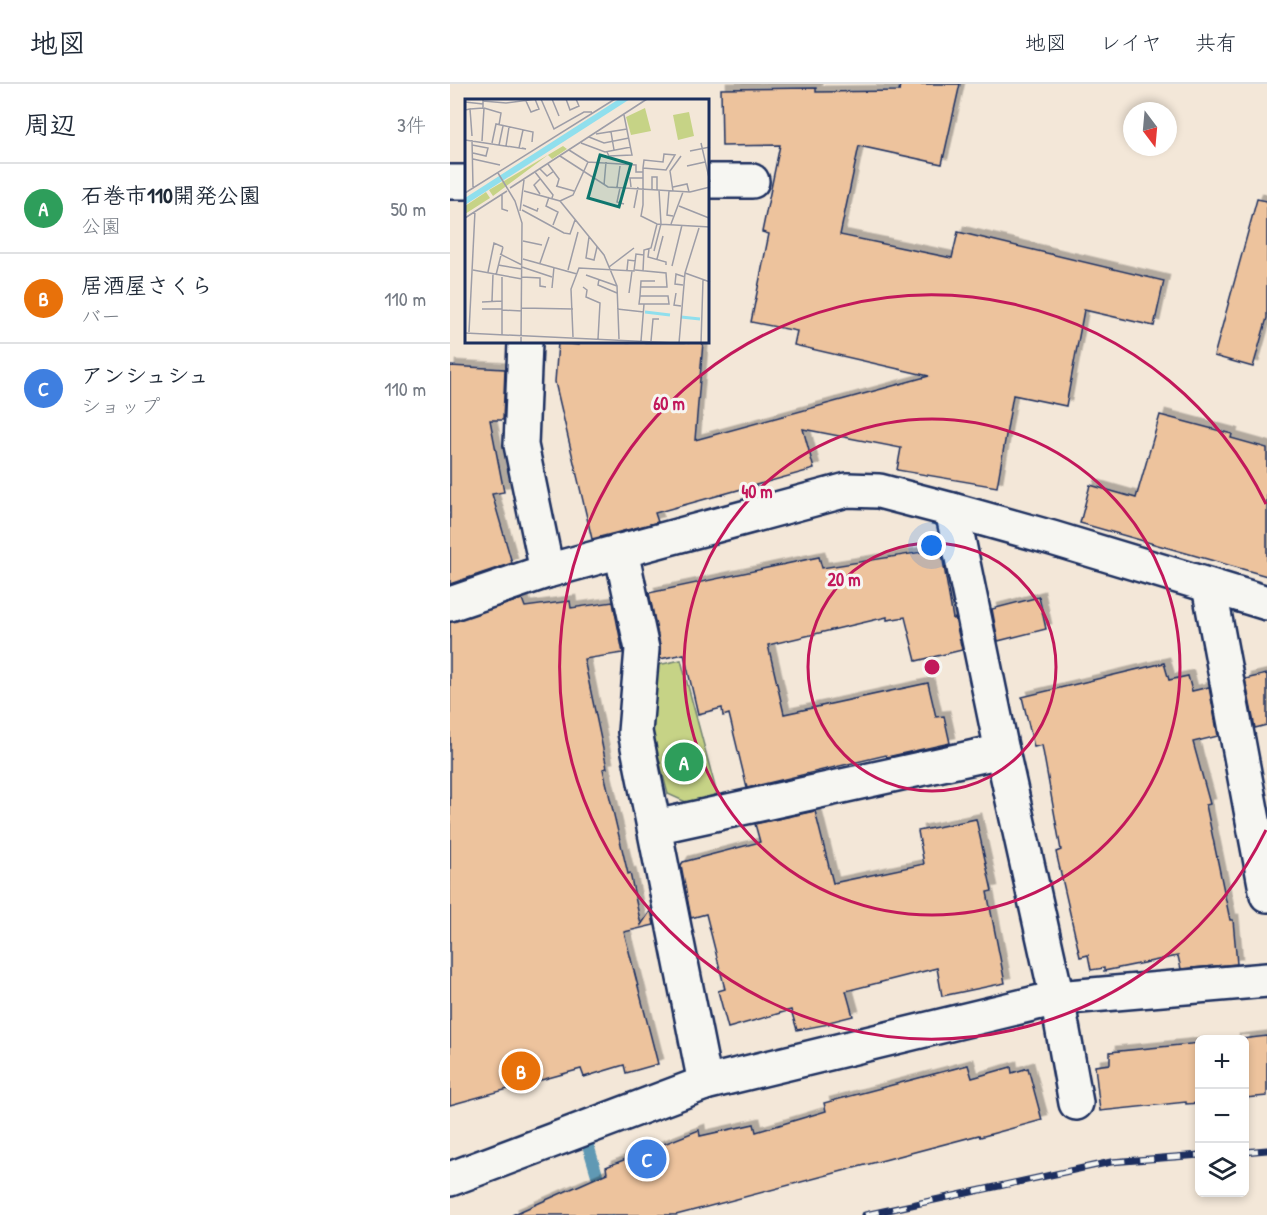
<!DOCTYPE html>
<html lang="ja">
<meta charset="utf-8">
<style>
body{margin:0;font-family:"Patrick Hand","Klee One",sans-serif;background:#f2f2f3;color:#1f2937}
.controls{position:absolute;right:18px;bottom:18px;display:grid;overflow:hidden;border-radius:9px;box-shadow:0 3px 9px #0003}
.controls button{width:54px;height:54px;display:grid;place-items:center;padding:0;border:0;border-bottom:2px solid #e0e1e3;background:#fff;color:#1f2937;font:30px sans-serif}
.compass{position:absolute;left:673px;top:18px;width:54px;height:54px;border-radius:50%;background:#fff;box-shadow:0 3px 9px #0003;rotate:164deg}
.you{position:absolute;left:482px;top:462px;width:21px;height:21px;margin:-15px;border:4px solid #fff;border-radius:50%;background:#1a73e8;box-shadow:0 0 0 9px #1a73e833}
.badge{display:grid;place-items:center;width:39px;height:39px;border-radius:50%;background:#1f6fb2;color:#fff;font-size:20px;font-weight:700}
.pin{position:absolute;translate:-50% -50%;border:3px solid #fff;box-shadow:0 2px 6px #0006}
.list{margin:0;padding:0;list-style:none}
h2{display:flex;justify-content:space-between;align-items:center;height:78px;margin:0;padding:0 24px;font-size:26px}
h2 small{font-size:20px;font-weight:400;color:#747a83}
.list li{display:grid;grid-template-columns:39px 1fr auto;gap:18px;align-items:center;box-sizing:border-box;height:90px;padding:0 24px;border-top:2px solid #e0e1e3}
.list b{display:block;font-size:22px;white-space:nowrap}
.list p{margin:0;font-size:20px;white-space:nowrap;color:#747a83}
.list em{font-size:20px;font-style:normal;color:#747a83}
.icon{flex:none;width:33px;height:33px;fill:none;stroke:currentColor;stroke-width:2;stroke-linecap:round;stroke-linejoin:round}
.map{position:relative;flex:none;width:817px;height:1131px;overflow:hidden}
header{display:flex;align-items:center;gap:36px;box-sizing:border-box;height:84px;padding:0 30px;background:#fff;border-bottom:2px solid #e0e1e3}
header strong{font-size:28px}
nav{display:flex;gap:33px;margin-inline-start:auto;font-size:21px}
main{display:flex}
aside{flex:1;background:#fff}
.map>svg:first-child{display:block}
.green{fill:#c6d386;stroke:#708172;stroke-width:1.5}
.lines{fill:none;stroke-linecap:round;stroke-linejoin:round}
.stream{stroke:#6199b4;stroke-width:12}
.building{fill:#edc39d;stroke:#1b2f5e;stroke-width:1.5;filter:url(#shadow)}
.street-casing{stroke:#1b2f5e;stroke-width:38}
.street{stroke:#f6f6f2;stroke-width:33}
.rail-casing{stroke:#1b2f5e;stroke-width:7}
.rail{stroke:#f6f6f2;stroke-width:4.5;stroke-dasharray:14;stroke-linecap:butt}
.ring{fill:none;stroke:#c2185b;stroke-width:3}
.inset-river{fill:none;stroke:#90dfed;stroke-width:3}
.inset-road{fill:none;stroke:#9d9da7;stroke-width:1.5}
.view{fill:#0f766e;fill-opacity:0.15;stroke:#0f766e;stroke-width:3}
.inset-edge{fill:none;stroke:#1b2f5e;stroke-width:3}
.centre{fill:#c2185b;stroke:#f6f6f2;stroke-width:3}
.ring-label{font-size:18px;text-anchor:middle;font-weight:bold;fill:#c2185b;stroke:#f6f6f2;stroke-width:6;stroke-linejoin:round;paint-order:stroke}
</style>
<header>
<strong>地図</strong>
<nav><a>地図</a><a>レイヤ</a><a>共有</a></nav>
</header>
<main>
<aside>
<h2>周辺<small>3件</small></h2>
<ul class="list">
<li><span class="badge" style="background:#2e9e5b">A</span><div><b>石巻市110開発公園</b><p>公園</p></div><em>50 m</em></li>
<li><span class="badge" style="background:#e8710a">B</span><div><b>居酒屋さくら</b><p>バー</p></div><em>110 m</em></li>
<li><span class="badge" style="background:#3f7fe0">C</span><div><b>アンシュシュ</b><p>ショップ</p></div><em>110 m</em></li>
</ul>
</aside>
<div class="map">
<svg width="817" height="1131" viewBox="0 0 817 1131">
<defs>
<filter id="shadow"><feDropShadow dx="5.5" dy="-5.5" stdDeviation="0" flood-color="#0004"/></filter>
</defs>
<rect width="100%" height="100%" fill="#f3e7d8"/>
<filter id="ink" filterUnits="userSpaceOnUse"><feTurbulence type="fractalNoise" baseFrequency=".0167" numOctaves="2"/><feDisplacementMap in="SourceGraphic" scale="12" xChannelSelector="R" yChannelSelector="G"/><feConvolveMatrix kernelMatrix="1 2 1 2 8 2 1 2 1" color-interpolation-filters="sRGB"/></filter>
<g filter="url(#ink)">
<path class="green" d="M231 576 267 710 238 719 218 710 201 646 208 581Z"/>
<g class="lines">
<path class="stream" d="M135 1051 159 1131"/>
</g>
<g class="building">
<path d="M450 0H510L492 80 409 62 390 151 502 174 508 148 714 197 704 242 634 226 616 322 563 311 547 403 447 386 451 364 353 345 364 385 205 429 208 438 142 455 105 298 108 259 129 261V258H253L245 356 479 292 344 261 347 247 301 238 319 150 312 148 330 61 272 62 271 5 366 4V8L449 7Z"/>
<path d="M807 115 817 117V234L803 283 764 272Z"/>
<path d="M0 282 55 285 53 336H40L54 408 42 410 62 479 0 500Z"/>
<path d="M710 331 782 350 781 354 817 364V492L630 439 640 401 686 414Z"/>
<path d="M491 465 503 535 505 534 512 566 466 577 455 533 437 536V533L318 561 334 630 478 599 486 633 494 632 500 659 437 673 436 671 297 704 279 630 273 632 272 624 248 630 234 570 210 575V561L199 509 369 473 372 484Z"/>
<path d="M589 513 596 545 548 557 542 525Z"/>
<path d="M72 515 75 523 120 517 121 524 163 518 173 569 134 575 157 684 153 685 178 790 180 789 191 841 201 826 204 841 174 848 208 980 176 989 174 981 134 993 131 985 0 1021V538Z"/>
<path d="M714 579 719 596 738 592 742 607 759 603 768 652 743 658 760 720 756 721 780 836H783L787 880 731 885 728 872 654 887V884L641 886 638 871 630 873 606 768 611 766 592 661 584 663 572 613Z"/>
<path d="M817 590V641L805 644 795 595Z"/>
<path d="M365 727 383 799 474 780 468 747 526 735 542 807 537 808 555 899 492 912 487 884 396 907 403 932 379 938V940L347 946 341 926 278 944 268 907 275 905 256 830 241 834 231 781 233 778 310 758 305 740Z"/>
<path d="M817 952V1012L795 1014V956H783Z"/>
<path d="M750 959V1019L736 1020V1018L650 1027 645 982 660 980V968Z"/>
<path d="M518 981 522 994 561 983 562 989 578 984 592 1036 530 1053 529 1051 226 1131H62L157 1089 156 1083 249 1046 250 1052 304 1040 306 1048 376 1027 374 1019Z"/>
</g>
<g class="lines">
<defs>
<g id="street">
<path d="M258 97H302"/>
<path d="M0 98H16"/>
<path d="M75 258 71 361 97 487"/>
<path d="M502 426 552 667 607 914 626 1019"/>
<path d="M171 467 192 565 185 648 255 999"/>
<path d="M759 502 817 811"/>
<path d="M0 520 97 487 397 406 429 407 502 426 602 454 817 519"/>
<path d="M205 743 552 667"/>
<path d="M0 1095 255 999 607 914 817 896"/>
</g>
</defs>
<use href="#street" class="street-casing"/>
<use href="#street" class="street"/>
<defs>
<g id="rail">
<path d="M794 1068 817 1066"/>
<path d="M415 1131 661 1078 750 1071"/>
</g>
</defs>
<use href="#rail" class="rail-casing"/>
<use href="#rail" class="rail"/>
</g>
</g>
<g class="ring">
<circle cx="482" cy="583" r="124"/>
<circle cx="482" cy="583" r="248"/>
<path d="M816 746A372 372 0 1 1 816 420"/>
</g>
<g transform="translate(15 15)">
<rect width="244" height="244" fill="#f3e7d8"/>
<path d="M180 9 186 32 166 36 161 18ZM224 13 229 37 213 41 208 16ZM98 47 102 50 87 60 83 56 28 97 24 91ZM21 93 25 99 0 115V107Z" fill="#c6d386"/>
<path d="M154 0H165L0 106V99Z" fill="#90dfed"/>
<path class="inset-river" d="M180 213 205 216M216 218 235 220"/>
<path class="inset-road" d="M76 0 89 30 119 13H127M87 0 94 17M101 0 105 11 114 7 111 0M18 2 41 4 72 0M61 2 66 13 74 10 70 0M0 3 18 5M19 9 36 14 34 26M5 10 18 9V1M0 11 5 10 7 37M146 33 149 51M131 35 162 30M124 38 139 44 164 39M0 41 61 50 57 49M7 41 8 88M17 42 19 9M27 44 31 25 68 33 67 43M116 44 140 53 166 48M236 44 245 83M7 46 23 49 21 57 8 54M34 46 38 27M41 47 44 28M54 49 58 31M104 51 123 63M225 52 245 48M142 53 144 57 167 56 159 16M95 57 143 88 225 93 245 88M8 60 35 66M83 65 94 80 92 87M222 67 240 63M178 69 201 71 210 56 199 55 198 63 179 61 178 69V106L176 117 192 125 245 128M75 70 82 77 89 72M70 73 88 96 87 99M33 74 50 102 57 124 56 244M139 86 141 63M91 87 109 92M152 88 155 67M166 88 165 79H178M208 88 222 85 224 93M45 89 182 0M155 89 152 103 159 105M187 91V78H192V91M59 92 95 102 139 156 152 187 154 240M204 92 202 116 208 117M208 92 205 72 216 57M0 94 150 0M37 95V110L43 112M75 95 69 86 75 80M84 98 81 107 93 113 88 126M95 102 108 96 123 63 171 66V73H178M58 106 72 112 73 109M214 107 244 119M169 109 173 88M57 111 99 134 105 135 110 121M55 112 59 81M0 119 42 92M206 125 218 93M124 138 121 159 129 161 132 148M58 142 77 146M184 150 183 158 201 163V166M189 152 196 125 194 91M35 155 57 166M58 160 112 175M192 160 198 137M75 164 84 138M33 166 57 170M207 167 217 126M57 168 87 178M144 168 169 149M8 171 57 180M103 171 113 133M162 171 163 161 171 162M170 171 201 174 202 188H175M178 172 179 151 186 149 192 125M23 173 29 144 38 148M220 174 245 183M31 176 38 148M121 176 152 187M37 178V236M57 178 75 179V187L81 188M134 180 133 186 152 194M218 186 210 185 211 175 220 178M118 188 122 191 121 198 135 204 133 240M87 189 89 168M164 194 167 172M211 194 209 206 216 207M175 197H203L204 205H174L175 197 176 182H190M27 202 28 175M17 203 37 202M57 209 108 210M17 210H37M152 210 179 213M37 211 57 212M4 233 10 112M0 234 210 244M108 238 106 190 114 169 169 172 171 155 179 156M176 242 179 205M186 242 188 220H194M214 244 220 174 234 129M236 244 238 181"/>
<path class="view" d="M135 56 166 65 154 108 123 99Z"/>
<rect width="244" height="244" class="inset-edge"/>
</g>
<circle cx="482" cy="583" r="9" class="centre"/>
<g class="ring-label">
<text x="219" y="326">60 m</text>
<text x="307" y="414">40 m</text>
<text x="394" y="502">20 m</text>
</g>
</svg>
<div class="controls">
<button>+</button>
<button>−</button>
<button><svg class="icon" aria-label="layers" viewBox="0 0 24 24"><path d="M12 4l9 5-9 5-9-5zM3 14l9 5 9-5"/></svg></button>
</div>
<svg class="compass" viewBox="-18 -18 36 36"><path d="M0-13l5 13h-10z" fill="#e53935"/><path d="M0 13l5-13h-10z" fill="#747a83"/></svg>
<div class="you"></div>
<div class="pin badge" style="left:234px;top:678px;background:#2e9e5b">A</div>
<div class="pin badge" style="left:71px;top:987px;background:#e8710a">B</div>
<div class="pin badge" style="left:197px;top:1075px;background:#3f7fe0">C</div>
</div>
</main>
